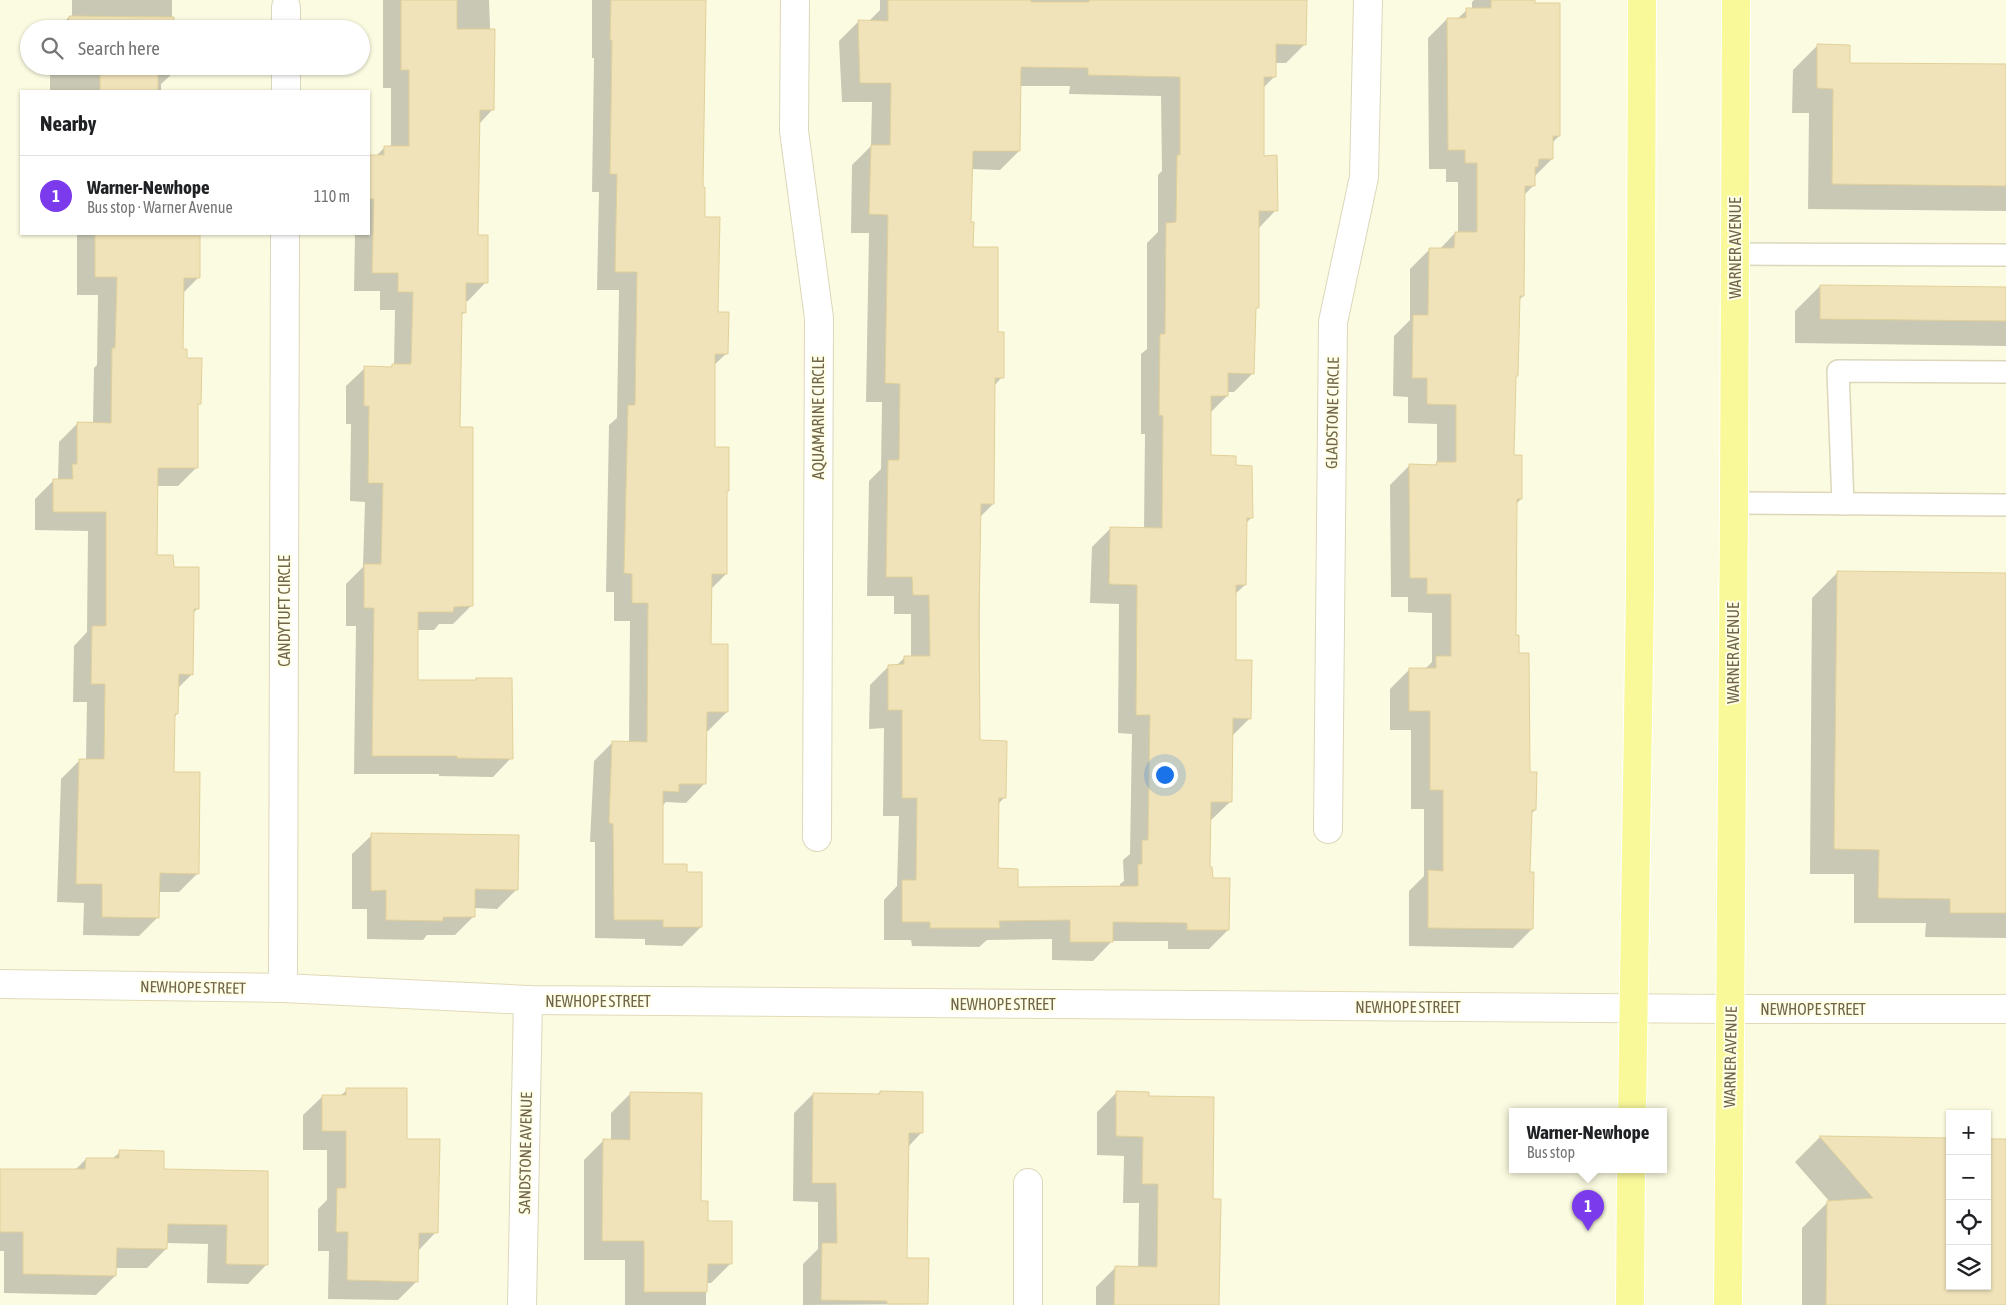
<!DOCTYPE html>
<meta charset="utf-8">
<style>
body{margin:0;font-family:"Asap Condensed",sans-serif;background:#f2f2f2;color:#202124}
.controls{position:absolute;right:15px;bottom:15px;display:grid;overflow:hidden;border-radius:0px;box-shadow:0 1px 4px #0004}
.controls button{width:45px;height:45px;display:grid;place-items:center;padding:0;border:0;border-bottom:1px solid #e0e0e0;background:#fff;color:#202124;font:25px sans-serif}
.you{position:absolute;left:1164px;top:774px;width:18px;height:18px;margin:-12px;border:4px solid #fff;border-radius:50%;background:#1a73e8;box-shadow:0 0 0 8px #1a73e833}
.badge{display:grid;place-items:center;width:32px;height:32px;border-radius:50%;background:#7c3aed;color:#fff;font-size:16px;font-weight:700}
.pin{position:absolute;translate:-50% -41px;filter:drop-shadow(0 1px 2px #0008)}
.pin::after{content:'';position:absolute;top:26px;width:18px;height:15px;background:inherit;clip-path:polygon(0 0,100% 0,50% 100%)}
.popup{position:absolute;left:1509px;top:1108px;width:158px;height:65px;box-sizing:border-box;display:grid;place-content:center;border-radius:0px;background:#fff;filter:drop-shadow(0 1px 4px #0005);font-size:16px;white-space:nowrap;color:#757577}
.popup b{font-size:19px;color:#202124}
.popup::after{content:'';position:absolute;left:50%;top:100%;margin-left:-10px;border:10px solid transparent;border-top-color:#fff}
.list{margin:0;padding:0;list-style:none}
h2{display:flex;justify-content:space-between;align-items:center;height:65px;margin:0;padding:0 20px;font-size:21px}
h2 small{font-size:16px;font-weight:400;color:#757577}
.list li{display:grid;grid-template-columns:32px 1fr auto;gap:15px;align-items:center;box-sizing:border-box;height:80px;padding:0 20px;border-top:1px solid #e0e0e0}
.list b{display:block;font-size:19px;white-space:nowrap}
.list p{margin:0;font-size:16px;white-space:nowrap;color:#757577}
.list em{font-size:16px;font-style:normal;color:#757577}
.icon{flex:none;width:28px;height:28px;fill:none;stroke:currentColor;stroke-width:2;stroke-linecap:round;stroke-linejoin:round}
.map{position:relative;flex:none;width:2006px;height:1305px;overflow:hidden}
.search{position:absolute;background:#fff;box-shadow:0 1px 4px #0004;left:20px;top:20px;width:350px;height:55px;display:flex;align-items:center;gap:12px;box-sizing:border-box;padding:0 18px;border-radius:28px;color:#757577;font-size:19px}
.panel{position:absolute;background:#fff;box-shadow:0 1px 4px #0004;left:20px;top:90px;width:350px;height:145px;border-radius:0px}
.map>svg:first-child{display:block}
.shadow{fill:#0003;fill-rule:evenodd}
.building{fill:#f0e3b9;stroke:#e2d09a;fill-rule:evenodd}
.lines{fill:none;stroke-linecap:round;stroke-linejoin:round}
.lane-casing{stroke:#dcd7bb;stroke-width:24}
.street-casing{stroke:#dcd7bb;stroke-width:30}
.secondary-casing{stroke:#e1dab8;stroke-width:30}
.primary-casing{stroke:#fff;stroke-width:30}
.lane{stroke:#fff;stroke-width:21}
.street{stroke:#fff;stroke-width:28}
.secondary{stroke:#fff;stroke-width:28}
.primary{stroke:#f9f99a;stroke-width:28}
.labels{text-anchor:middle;stroke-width:4;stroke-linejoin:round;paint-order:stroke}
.street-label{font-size:16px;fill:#716649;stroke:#fffee7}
</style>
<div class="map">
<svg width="2006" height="1305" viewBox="0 0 2006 1305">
<rect width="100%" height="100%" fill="#fbfbe1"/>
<g class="shadow">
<path d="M72 0H172V29H57L69 17H72Z"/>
<path d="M383 0H489L493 109 479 124 477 236 486 282 468 301H465V312L460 316 459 428 471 606 453 624H439L434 630H417V682L474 681 476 679 511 758 493 777 439 776V774H354L356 626H346V584L363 567 365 502 350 501 351 424H346V386L365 368H389L394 365 395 310H380V291H354L355 234H369V156H376L385 147H391V88H383Z"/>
<path d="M592 0H705L702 188 704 218 717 313 727 353 713 366V448L726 492V574L711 589 710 646 727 712 708 731H705L704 784 686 803 666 802 661 807 662 865 685 873 701 927 682 946 645 945V939L595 938V842H590L594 761 612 743H629L630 621H614V592H606L609 425 617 418 619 290H597L599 192H592L594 58H592Z"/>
<path d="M880 0H1305V44L1286 63H1274V77L1263 88V157L1276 210 1258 229 1257 307 1254 310 1253 373 1234 392H1227V396L1210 413V456L1235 467 1251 518 1246 523 1245 585 1234 595 1235 661 1250 718 1231 737 1230 802 1210 821 1209 868 1228 930 1209 949H1168V941H1112L1093 961 1052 960V939L987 940 979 947 912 946 911 940H884V900L897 886 899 816H883L884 728 869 729 870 685 889 666H896L905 657H911V614H894V596H867L869 481 881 469 882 402H866L869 233H851L852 165 871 146 872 102H842L839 41 858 22 869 21 880 10ZM1020 86H1070L1069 94 1161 96 1162 171 1158 175V232L1147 243V349L1141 354V434H1145L1144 529 1111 528 1092 547 1090 603 1119 604 1118 733 1132 734 1130 854 1123 860 1124 881 1120 884V888H1017L997 870 998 804 1005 797 979 742 980 517 993 504 994 386 1002 377 997 333 972 248 970 224 971 169 1000 170 1019 151Z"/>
<path d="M1474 0H1534L1559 136 1552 143V159L1534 177V185L1524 195 1523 296 1518 301 1517 376 1514 378 1513 456 1521 499 1516 504 1514 636 1528 773 1535 810 1530 815 1529 873 1532 929 1513 948 1409 946V891L1424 876V809H1411V730H1390V689L1410 669H1425L1432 662V613L1408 612V597H1391L1390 485 1410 465 1434 466 1437 463V424L1408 423V397L1393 396 1394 336 1410 320V269L1429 250H1439L1455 233H1458V182H1446V169H1429L1428 38 1447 19H1457L1467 10H1472V2Z"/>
<path d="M1818 45 1848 64 2006 66V211L1808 209 1809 113H1792L1793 70Z"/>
<path d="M50 66H172V74L161 84V91H50Z"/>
<path d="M77 234H198L199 277 183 293 182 351 200 403 197 407V467L178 486H156V556L173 568 198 608 193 613 192 674 177 689V714L174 717 173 773 197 874 179 892H158V917L139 936 83 935 84 903 57 902 61 779 80 760H86L87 702H73L74 646 87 632 88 531 35 530V499L54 480H58L59 442 77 424H93L94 368 97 365 98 295H77Z"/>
<path d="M1820 286 2006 289V346L1795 343V311Z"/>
<path d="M1837 573 2006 574V938L1925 937 1926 923H1854V874H1810L1812 598Z"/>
<path d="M372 835 517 889 497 909 474 908V916L455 935H427L423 940 367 939V909H352V854Z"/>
<path d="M347 1090 406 1140 436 1232 418 1251 417 1281 398 1300 328 1299 329 1251H318V1209L327 1200V1150H303V1115L323 1096H340Z"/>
<path d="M880 1092 922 1132 908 1147 905 1259 927 1304 803 1305V1264L818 1249V1202L793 1201 794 1113 813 1094 877 1095Z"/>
<path d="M1116 1093 1148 1097 1212 1200 1218 1305H1096V1287L1115 1268H1138L1139 1203H1123L1124 1156 1097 1155V1112Z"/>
<path d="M630 1094 700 1203 707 1222 731 1263 711 1283H706V1305H625V1260H584V1160L604 1140 611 1141V1113Z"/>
<path d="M1820 1137 1950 1139V1286H1987L2006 1140V1305H1802V1228L1827 1203 1830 1202 1795 1162Z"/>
<path d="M120 1152 163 1170 266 1172 267 1264 248 1284 207 1283 208 1244 166 1243V1249L147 1268H115V1276L96 1295 4 1293V1251H0V1170H75L86 1159H112Z"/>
</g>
<g class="building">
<path d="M401 0H457V29H495L494 110H480L478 235H488V283H466V313L462 312 460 427H473V606L454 607 453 612H418V680H476V678H512L513 759 457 758V756H372L374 608H364V564H381L383 483H368L369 406H364V366L392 367V364H411L413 292H398V273H372L374 199H369V155H384V146H409V70H401Z"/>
<path d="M611 0H706L703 187H705V217H720L718 312H729L728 354H715V447H729V491H727V574H712L711 644H728V712H707L706 784H679V792L663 791V864H687V872H702V927H663V920H614L613 824 609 823 612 741 647 742 648 603H632V574L624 573 628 405H635L637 272H615L617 174H610L612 40H610Z"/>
<path d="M888 0H1031V2H1089V0H1307L1306 45 1276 44V77H1264V156L1277 155 1278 211H1259V308H1256L1254 374 1228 373V396H1211V455L1236 456V465L1252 466 1253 518H1247L1246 585H1236V660H1252L1251 719 1233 718 1232 802H1211L1210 867H1212L1213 878H1230L1229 930H1187V923L1113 922V942H1070V920L999 921 1000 928H930V922H902V880H916L917 798H902V710H888V665L904 664V656H930L929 595H913L912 577H886L888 460H899L900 384 885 383 888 215 869 214 871 145H890L891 83H860L858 20 888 21ZM1021 67 1088 68V75L1180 77V155H1177L1176 222 1166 223 1165 334H1160L1159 415 1163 416 1162 528 1110 527 1109 584 1137 585 1136 715H1150L1148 840H1142V864H1138V886L1018 887V869L998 868 999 798H1006L1007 741 980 740 979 617 981 504H994L995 378H1004V332H998V247H973L974 222H971L973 151H1020Z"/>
<path d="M1491 0H1535V3H1560V136H1553V159H1539L1538 167H1535V186H1525L1524 296H1520L1518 376H1516L1514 455H1522V499H1517L1516 635H1519V653H1529L1530 772H1537L1536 810H1532L1530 872H1534L1533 929 1428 928V870L1443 871V790H1430V711H1409V668H1436V656H1451V594H1427V578H1410L1409 464 1437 465 1436 462H1456V405L1427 404V378H1412L1413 315H1428L1429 248H1454L1455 232H1477V163H1465V150H1448L1447 18H1466V8H1491Z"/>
<path d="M69 16 174 17V29H68Z"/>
<path d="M1817 44 1850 45V63L2006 64V186L1832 184 1833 89 1817 88Z"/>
<path d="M68 66H173V74H158V91H100V73L68 72Z"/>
<path d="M95 234H200V278H184L183 349H187V358H202L201 404H198V468H158L157 555H173L174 567H199V609H194L193 675 179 674 178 714H175L174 772H200L199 874 160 873 159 918 102 917V884H76L79 759H104L105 684H91L92 626H106V512H53V479H73L72 464H77V422L111 423 112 348H115L117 277H95Z"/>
<path d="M1820 285 2006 287V321L1820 319Z"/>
<path d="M1837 571 2006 573V913H1950V899L1878 898 1879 850 1834 849Z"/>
<path d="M371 833 519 835 518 890 475 889V917H443V921L386 920V890L371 891Z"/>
<path d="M346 1088H407V1139H440L438 1233H419L418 1282 347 1280 348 1232H336L337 1188H346V1131H322V1095H346Z"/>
<path d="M880 1091 923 1092V1133H909L907 1258H929L928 1304H887V1301L821 1300 822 1243H837L836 1183H812L813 1093 880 1094Z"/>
<path d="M1116 1091 1149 1092V1096L1214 1097 1213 1199H1221L1219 1305H1114L1115 1266 1157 1267 1158 1184H1142L1143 1137 1116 1136Z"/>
<path d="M630 1092 702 1093 701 1201H708V1221H732V1264H708L707 1292H644V1241H602L603 1139 630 1140Z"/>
<path d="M1819 1136 1950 1138V1286H1987V1139H2006V1305H1826L1827 1201 1873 1198Z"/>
<path d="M119 1150 164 1151V1169L268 1171V1265L226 1264 227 1225 168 1224 167 1249 117 1248 116 1276 23 1274V1232H0V1169H85L86 1158H119Z"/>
</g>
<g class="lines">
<defs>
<g id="lane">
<path d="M1735 254 2006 255"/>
<path d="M1734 503 2006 505"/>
<path d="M1843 504 1838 371 2006 372"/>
</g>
<g id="street">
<path d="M795 0 794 131 819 318 817 837"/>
<path d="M286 29V7"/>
<path d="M286 91V66"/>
<path d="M1328 829 1333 322 1364 177 1368 0"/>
<path d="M283 988 285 234"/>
<path d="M522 1305 528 1000"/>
<path d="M1028 1305V1183"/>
</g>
<path id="secondary" d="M0 984 283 988 528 1000 1730 1009H2006"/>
<g id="primary">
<path d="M1632 1112 1640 590 1642 0"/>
<path d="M1630 1305 1631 1170"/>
<path d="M1728 1305 1734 503 1736 0"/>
</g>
</defs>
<use href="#lane" class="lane-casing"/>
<use href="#street" class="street-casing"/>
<use href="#secondary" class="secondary-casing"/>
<use href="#primary" class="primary-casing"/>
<use href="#lane" class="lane"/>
<use href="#street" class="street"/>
<use href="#secondary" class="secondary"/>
<use href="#primary" class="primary"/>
</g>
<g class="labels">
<g class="street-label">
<text transform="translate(1735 248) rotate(-90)" y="6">WARNER AVENUE</text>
<text transform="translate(1332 413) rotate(-89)" y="6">GLADSTONE CIRCLE</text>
<text transform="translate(818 418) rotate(-90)" y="6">AQUAMARINE CIRCLE</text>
<text transform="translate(284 611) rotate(-90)" y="6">CANDYTUFT CIRCLE</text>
<text transform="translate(1733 653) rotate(-90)" y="6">WARNER AVENUE</text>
<text transform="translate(193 987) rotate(1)" y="6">NEWHOPE STREET</text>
<text x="598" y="1007">NEWHOPE STREET</text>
<text x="1003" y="1010">NEWHOPE STREET</text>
<text x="1408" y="1013">NEWHOPE STREET</text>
<text x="1813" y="1015">NEWHOPE STREET</text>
<text transform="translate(1730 1057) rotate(-89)" y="6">WARNER AVENUE</text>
<text transform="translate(525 1153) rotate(-89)" y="6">SANDSTONE AVENUE</text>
</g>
</g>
</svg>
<div class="controls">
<button>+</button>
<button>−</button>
<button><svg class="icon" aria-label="locate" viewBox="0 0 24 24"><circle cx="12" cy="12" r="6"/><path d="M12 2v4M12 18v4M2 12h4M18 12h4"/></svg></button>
<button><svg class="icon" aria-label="layers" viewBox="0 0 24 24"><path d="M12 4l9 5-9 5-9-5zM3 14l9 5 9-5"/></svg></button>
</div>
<div class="you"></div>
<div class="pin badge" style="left:1588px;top:1231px">1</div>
<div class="popup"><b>Warner-Newhope</b>Bus stop</div>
<div class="search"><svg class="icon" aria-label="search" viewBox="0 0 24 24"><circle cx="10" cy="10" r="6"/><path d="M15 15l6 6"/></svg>Search here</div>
<section class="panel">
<h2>Nearby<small></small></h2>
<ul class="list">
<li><span class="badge">1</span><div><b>Warner-Newhope</b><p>Bus stop · Warner Avenue</p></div><em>110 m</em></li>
</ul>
</section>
</div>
